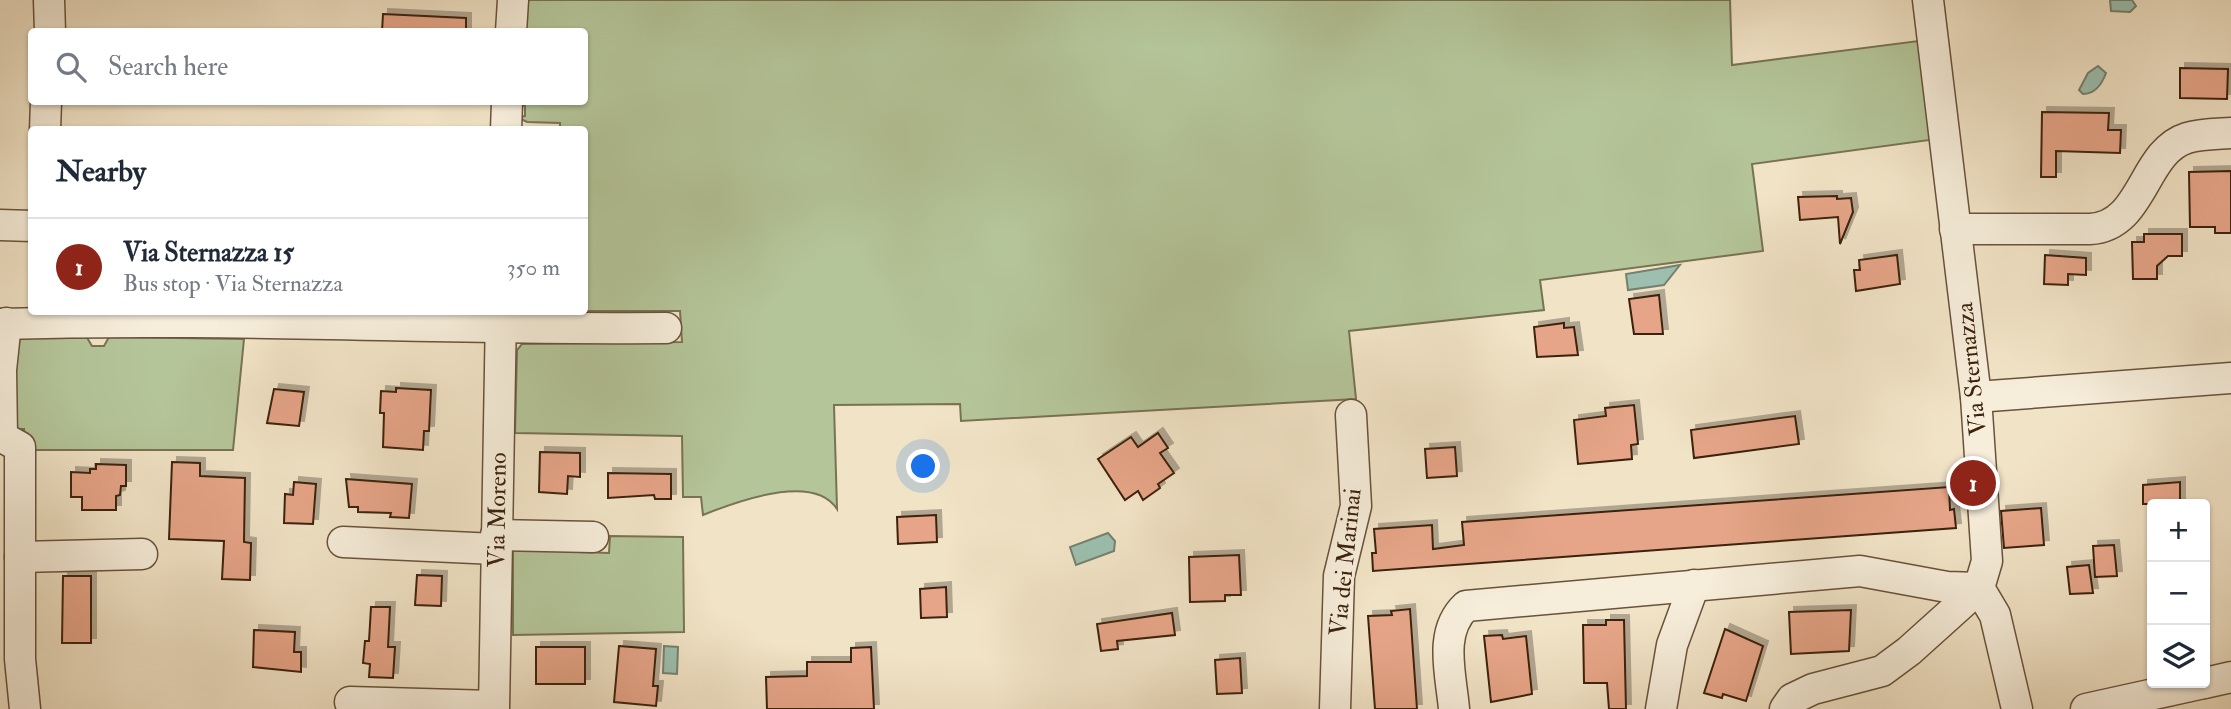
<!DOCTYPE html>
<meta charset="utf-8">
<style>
body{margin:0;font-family:"IM FELL Double Pica",serif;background:#f6f6f7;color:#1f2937}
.controls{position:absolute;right:21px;bottom:21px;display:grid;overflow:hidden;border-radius:7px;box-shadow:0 2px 5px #0004}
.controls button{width:63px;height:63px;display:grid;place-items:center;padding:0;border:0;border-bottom:2px solid #e0e1e3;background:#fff;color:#1f2937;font:35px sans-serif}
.you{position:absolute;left:924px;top:467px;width:24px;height:24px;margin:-18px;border:5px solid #fff;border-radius:50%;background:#1a73e8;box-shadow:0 0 0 10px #1a73e833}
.badge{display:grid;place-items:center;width:46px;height:46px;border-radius:50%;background:#8f2418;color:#fff;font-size:23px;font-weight:700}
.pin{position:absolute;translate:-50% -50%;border:4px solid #fff;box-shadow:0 2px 7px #0006}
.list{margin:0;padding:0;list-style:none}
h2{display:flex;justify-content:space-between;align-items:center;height:91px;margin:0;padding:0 28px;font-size:30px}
h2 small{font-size:23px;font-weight:400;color:#747a83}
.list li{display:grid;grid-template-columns:46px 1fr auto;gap:21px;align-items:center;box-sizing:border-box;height:98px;padding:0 28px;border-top:2px solid #e0e1e3}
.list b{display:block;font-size:26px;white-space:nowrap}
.list p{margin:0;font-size:23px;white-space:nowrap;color:#747a83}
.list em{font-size:23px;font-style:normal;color:#747a83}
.icon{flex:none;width:38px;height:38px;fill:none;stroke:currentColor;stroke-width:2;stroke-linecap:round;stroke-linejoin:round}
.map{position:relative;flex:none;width:2231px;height:709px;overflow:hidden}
.search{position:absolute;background:#fff;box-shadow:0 2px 5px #0004;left:28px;top:28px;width:560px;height:77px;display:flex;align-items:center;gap:18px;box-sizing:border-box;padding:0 24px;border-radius:7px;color:#747a83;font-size:26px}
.panel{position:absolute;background:#fff;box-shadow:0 2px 5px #0004;left:28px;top:126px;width:560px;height:189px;border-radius:7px}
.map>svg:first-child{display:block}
.green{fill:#b4c599;stroke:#787352;stroke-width:2}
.water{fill:#9cbfaf;stroke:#76806e;stroke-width:2}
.building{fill:#e6a588;stroke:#3c210c;stroke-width:2;filter:url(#shadow)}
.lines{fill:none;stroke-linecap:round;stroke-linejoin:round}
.minor-casing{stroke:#69523a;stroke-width:33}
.minor{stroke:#f6edda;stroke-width:30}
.labels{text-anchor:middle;stroke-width:6;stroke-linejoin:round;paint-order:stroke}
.street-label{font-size:24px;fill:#3c210c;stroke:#f6edda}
</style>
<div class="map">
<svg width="2231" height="709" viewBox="0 0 2231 709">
<defs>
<filter id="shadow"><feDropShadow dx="5" dy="-5" stdDeviation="0" flood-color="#0004"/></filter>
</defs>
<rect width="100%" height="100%" fill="#f1e3c6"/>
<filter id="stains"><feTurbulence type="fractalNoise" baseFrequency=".00286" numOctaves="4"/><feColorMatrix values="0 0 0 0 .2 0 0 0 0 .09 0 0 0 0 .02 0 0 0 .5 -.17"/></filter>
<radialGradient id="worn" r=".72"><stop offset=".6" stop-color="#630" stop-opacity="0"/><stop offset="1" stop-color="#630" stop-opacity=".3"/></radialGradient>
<g class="green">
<path d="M523 0H1730L1732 65 1926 40 1937 139 1752 164 1763 251 1540 280 1544 310 1349 331 1356 399 961 421 960 404 834 405 837 509C813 472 735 502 703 515L701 497H683L682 436 515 433 517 350 522 344 682 342 680 311H585L584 130 560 129V123L527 122 517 117 525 116V106L518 105V102H584V32L521 31Z"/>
<path d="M12 335 86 336 92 346H104L109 337 244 339 233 450H25L24 429H15Z"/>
<path d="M610 536 683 537 684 632 513 635V546L578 547V552L609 553Z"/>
</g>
<g class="water">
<path d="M2110 0H2132L2136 6 2130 12 2111 11Z"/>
<path d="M2098 66 2106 73C2102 84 2096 94 2083 94L2079 90 2088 73Z"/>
<path d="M1680 265 1664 285 1628 290 1626 274Z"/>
<path d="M1108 533 1115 541 1114 551 1076 565 1070 547Z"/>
<path d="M664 646 678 647 677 674 663 673Z"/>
</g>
<g class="building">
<path d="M383 14 466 18V32H382Z"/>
<path d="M2180 68 2228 69 2227 99 2180 98Z"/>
<path d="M2042 112 2109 113 2108 130H2121L2120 153 2056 151V177H2041Z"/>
<path d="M2231 171V233H2215V227H2190L2189 172Z"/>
<path d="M1837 196V199L1851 198 1853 212 1840 244 1838 217 1800 220 1798 197Z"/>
<path d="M2144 234H2182V256H2168L2157 266V279H2133L2132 242H2144Z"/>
<path d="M1897 255 1900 284 1856 291 1854 270H1860L1859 260Z"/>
<path d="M2045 255 2086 258V275L2068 274V285L2044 284Z"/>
<path d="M1659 295 1663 334H1634L1629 299Z"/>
<path d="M1564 323V328L1574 327 1578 355 1537 357 1534 327Z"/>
<path d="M396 388 431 390 429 431H424L423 450 383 447 384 413H380L381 391 396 392Z"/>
<path d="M274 389 304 392 299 426 267 423Z"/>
<path d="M1634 405 1638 444 1631 445 1632 459 1578 464 1574 420 1606 416 1605 408Z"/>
<path d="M1795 416 1799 444 1694 458 1691 430Z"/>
<path d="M1158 433 1168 448 1160 453 1174 473 1158 484 1160 488 1143 500 1138 491 1125 500 1098 459 1131 437 1138 447Z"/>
<path d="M1455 447 1457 476 1427 478 1425 449Z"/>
<path d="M540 452 580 453V477L568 476 567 494 539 492Z"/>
<path d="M172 462 200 463V476L245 478 244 542 251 543 250 580 222 579 224 541 169 539Z"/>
<path d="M96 464 126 465V486H121L120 495 116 496V510H82V497H71V472L90 473V469H96Z"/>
<path d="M608 473 671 474V499H655L654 495 608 498Z"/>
<path d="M346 479 412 484 409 518 390 517 391 513 358 512V507H349Z"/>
<path d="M294 482 316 484 313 524 284 523 285 494 293 495Z"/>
<path d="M2180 482V504H2143V485Z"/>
<path d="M1949 487 1950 510 1954 509 1956 528 1373 571 1372 553H1376L1374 529 1432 525 1433 549 1464 545 1462 522Z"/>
<path d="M2041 508 2044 545 2004 548 2001 511Z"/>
<path d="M936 515 937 542 898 544 897 517Z"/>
<path d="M2114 545 2117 576 2095 577 2093 546Z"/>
<path d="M1239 555 1241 595H1225V601L1190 602 1189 557Z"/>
<path d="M2089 565 2093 593 2070 594 2067 567Z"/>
<path d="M417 575 442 576 441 606 415 605Z"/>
<path d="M63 576H91V643H62Z"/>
<path d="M946 587 947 617 921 618 920 589Z"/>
<path d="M371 607H390L388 647H395L393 678 369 677 370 664 363 663 365 641H369Z"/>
<path d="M1410 609 1417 709H1375L1368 616 1392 615 1391 611Z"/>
<path d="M1851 610 1849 651 1791 654 1789 612Z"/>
<path d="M1172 613 1175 635 1117 641 1118 649 1101 651 1097 624Z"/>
<path d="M1606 620H1624L1626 709H1609L1607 683H1584L1583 625H1606Z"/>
<path d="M1725 629 1763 646 1746 701 1723 694 1722 698 1704 693Z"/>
<path d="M254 630 295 632 294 652H301V672L253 667Z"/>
<path d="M1502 635 1503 639 1526 636 1532 694 1491 702 1484 636Z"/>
<path d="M619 646 656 649 653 686H658L656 706 614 702Z"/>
<rect x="536" y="647" width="49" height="37"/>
<path d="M871 647 874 709H767L766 677 807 676V662H851V648Z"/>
<path d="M1240 658 1242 693 1217 694 1215 660Z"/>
</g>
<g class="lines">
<defs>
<g id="minor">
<path d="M49 0 50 32"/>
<path d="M511 32 513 0"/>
<path d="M45 130 46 102"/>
<path d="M506 130 507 102"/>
<path d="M0 225 32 226"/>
<path d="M1955 229H2090C2144 226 2142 152 2187 138 2200 134 2217 134 2231 133"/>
<path d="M6 323 1 370 2 437 20 447V659L25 709"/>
<path d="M0 324C222 317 444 330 666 328"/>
<path d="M1976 397 2231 378"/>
<path d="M496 535 593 537"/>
<path d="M343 542 496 549"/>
<path d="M20 557 142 554"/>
<path d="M2205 683 2231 677"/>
<path d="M350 702 493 706"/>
<path d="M494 709 501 312"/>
<path d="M1335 709 1339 576 1356 506 1351 415"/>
<path d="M1454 709C1451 674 1438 632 1466 606L1860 571 1947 587 1979 588 1995 615 2017 709"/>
<path d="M1661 709 1672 645 1694 585"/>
<path d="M1785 709 1792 699 1813 689 1882 671 1909 651 1979 588 1987 561 1976 397 1928 0"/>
<path d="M2086 709 2204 683"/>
</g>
</defs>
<use href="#minor" class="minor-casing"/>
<use href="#minor" class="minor"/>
</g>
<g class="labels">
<g class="street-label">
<text transform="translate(1971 369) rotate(-96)" y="8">Via Sternazza</text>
<text transform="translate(497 510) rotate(-89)" y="8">Via Moreno</text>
<text transform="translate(1345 562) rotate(-84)" y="8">Via dei Marinai</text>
</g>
</g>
<rect width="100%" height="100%" filter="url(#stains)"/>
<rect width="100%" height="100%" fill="url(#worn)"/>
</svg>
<div class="controls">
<button>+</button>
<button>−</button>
<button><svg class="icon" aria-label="layers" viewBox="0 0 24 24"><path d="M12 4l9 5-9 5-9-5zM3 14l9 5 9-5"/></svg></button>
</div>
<div class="you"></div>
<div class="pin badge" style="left:1973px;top:483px">1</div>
<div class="search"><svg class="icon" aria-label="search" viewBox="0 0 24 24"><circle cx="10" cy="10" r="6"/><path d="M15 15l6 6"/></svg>Search here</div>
<section class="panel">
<h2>Nearby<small></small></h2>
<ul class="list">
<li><span class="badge">1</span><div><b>Via Sternazza 15</b><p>Bus stop · Via Sternazza</p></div><em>350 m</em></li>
</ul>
</section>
</div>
